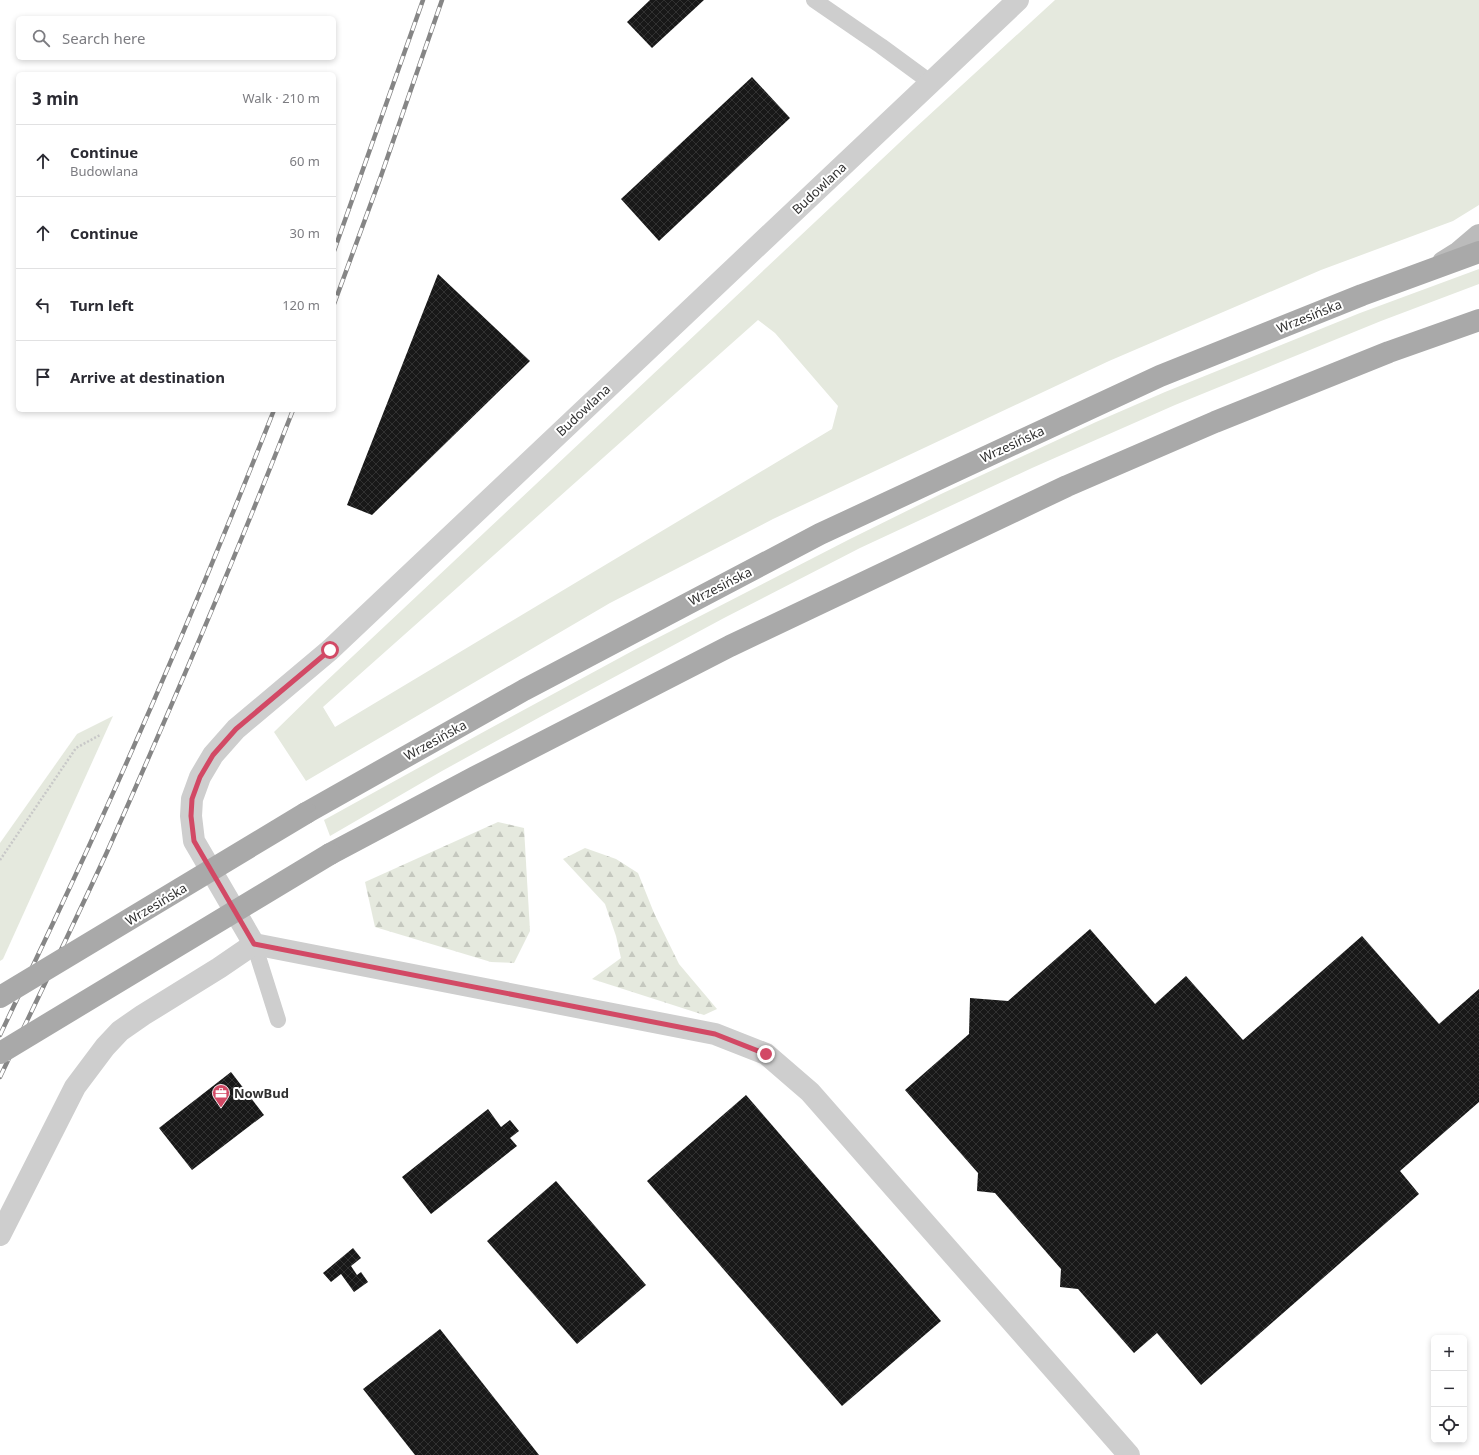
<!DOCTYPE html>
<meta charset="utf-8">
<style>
body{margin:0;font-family:"Noto Sans",sans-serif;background:#f2f2f3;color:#2b2b33}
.controls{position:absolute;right:12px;bottom:12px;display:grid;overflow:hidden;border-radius:6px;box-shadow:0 2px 6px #0003}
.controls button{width:36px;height:36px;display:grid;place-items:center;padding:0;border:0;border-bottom:1px solid #e1e1e2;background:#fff;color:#2b2b33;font:20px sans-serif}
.stop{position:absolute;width:12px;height:12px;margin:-9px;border:3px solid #d24965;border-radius:50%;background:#fff}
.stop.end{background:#d24965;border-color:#fff;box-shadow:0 1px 4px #0008}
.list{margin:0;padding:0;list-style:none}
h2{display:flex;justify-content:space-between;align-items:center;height:52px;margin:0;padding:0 16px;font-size:17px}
h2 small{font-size:13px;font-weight:400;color:#7c7c81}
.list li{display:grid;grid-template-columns:26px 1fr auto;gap:12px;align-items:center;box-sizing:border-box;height:72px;padding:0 16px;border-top:1px solid #e1e1e2}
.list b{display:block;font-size:15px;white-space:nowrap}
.list p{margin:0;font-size:13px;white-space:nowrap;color:#7c7c81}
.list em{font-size:13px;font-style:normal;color:#7c7c81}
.icon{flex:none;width:22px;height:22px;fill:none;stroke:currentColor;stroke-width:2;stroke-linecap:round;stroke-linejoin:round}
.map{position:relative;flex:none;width:1479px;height:1455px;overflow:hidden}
.search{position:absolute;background:#fff;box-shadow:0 2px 6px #0003;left:16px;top:16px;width:320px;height:44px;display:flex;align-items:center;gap:10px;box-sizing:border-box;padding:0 14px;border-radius:6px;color:#7c7c81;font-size:15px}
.panel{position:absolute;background:#fff;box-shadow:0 2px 6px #0003;left:16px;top:72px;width:320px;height:340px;border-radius:6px}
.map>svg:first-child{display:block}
.green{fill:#e5e9de;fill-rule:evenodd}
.forest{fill:url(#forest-firs)}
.building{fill:url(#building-cross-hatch)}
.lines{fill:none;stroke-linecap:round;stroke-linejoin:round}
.path{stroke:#c8c8c8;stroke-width:2.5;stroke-dasharray:2 2;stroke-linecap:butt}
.lane{stroke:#cecece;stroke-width:16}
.street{stroke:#cecece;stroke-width:22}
.secondary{stroke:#bbb;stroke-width:22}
.primary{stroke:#a9a9a9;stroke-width:22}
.rail-casing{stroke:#868686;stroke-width:4.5}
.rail{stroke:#fff;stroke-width:3;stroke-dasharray:9;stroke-linecap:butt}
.primary-bridge{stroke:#a9a9a9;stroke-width:22}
.route{stroke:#d24965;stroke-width:5}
.labels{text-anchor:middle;stroke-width:4;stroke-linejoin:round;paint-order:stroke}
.street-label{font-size:13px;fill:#313131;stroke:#fff}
.poi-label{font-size:13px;font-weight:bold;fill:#313131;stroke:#fff;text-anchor:start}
</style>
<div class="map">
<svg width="1479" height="1455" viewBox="0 0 1479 1455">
<defs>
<pattern id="forest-firs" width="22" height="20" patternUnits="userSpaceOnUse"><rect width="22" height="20" fill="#e5e9de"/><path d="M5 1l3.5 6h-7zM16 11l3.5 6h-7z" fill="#c5c8bf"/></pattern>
<pattern id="building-cross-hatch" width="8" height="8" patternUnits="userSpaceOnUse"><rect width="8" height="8" fill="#181818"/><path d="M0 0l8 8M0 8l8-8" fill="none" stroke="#313131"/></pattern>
</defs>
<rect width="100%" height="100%" fill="#fff"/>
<g class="green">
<path d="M1055 0H1479V205L1453 221 1321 270 1109 361 773 519 610 603 306 781 274 732 320 687 914 129ZM758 320 775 333 838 406 832 429 335 727 323 707Z"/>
<path d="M1479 269V284L1381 321 1175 405 1032 468 860 548 724 618 540 717 442 771 330 836 324 820 487 730 636 649 850 539 941 494 1096 422 1165 392 1360 313Z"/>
<path d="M113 716 3 959 0 961V843L77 734Z"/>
</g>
<g class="forest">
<path d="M498 822 524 828 530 931 514 963 491 962 375 927 365 882Z"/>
<path d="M585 848 616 859 638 873 654 913 679 964 717 1009 704 1015 592 979 621 958 616 936 605 904 563 859Z"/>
</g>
<g class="building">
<path d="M650 0H704L652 48 627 22Z"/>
<path d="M752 77 790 118 659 241 621 199Z"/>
<path d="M438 274 530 361 372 515 347 505Z"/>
<path d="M1090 929 1155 1004 1186 976 1243 1040 1362 936 1439 1024 1479 989V1102L1400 1171 1419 1194 1201 1385 1157 1333 1134 1353 1078 1289 1060 1287 1061 1269 995 1193 977 1191 978 1173 905 1090 969 1034 970 998 1008 1001Z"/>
<path d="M231 1072 264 1115 192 1170 159 1128Z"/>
<path d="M746 1095 941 1321 842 1406 647 1181Z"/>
<path d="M488 1109 501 1127 510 1120 519 1131 510 1138 517 1146 431 1214 402 1177Z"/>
<path d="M556 1181 646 1285 577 1344 487 1241Z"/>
<path d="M353 1248 361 1258 351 1266 357 1275 361 1272 368 1282 354 1292 341 1274 331 1282 323 1273Z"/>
<path d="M440 1329 539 1455H415L363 1389Z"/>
</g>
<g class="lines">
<path class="path" d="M0 860 76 748 100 735"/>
<g class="lane">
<path d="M814 0 881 46 930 82"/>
<path d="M254 944 278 1020"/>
</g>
<g class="street">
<path d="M254 944 194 841 191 816 192 799 200 777 213 755 236 729 330 650 1018 0"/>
<path d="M0 1235 75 1087 105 1047 120 1031 143 1015 219 968 254 944 715 1034 766 1054 810 1092 1129 1455"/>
</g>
<path class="secondary" d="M1443 262 1459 252 1479 235"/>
<g class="primary">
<path d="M306 813 524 690 820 534 1160 376 1362 295 1479 252"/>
<path d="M330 854 475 777 730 646 1067 486 1215 422 1389 352 1479 320"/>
</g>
<defs>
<g id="rail">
<path d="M334 251 423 0"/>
<path d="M334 304 381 176 442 0"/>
<path d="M0 1035C30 972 60 909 89 846 155 702 216 557 274 410"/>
<path d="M0 1077C36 1002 72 928 107 852 172 706 235 559 293 410"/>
</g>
</defs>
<use href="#rail" class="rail-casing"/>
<use href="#rail" class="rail"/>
<g class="primary-bridge">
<path d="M0 997 306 813"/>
<path d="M0 1053 330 854"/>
</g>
</g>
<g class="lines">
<path class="route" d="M330 650 236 729 213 755 200 777 192 799 191 816 194 841 254 944 715 1034 766 1054"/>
</g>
<defs>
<symbol id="office-pin" viewBox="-11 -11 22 30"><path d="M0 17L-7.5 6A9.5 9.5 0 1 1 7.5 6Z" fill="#d24965" stroke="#fff"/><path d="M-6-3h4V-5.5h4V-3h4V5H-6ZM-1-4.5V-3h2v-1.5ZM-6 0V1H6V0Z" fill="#fff"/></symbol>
</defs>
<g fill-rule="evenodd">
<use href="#office-pin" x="211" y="1083" width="20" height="27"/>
</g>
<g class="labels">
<g class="street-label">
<text transform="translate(819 188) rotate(-43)" y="5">Budowlana</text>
<text transform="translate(1309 316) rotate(-22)" y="5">Wrzesińska</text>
<text transform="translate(583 410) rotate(-43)" y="5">Budowlana</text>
<text transform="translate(1012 444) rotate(-25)" y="5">Wrzesińska</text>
<text transform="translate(720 586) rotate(-27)" y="5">Wrzesińska</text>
<text transform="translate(435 740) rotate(-29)" y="5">Wrzesińska</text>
<text transform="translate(156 904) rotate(-31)" y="5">Wrzesińska</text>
</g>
<g class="poi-label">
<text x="234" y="1098">NowBud</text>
</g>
</g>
</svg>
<div class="controls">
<button>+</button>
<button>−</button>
<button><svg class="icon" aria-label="locate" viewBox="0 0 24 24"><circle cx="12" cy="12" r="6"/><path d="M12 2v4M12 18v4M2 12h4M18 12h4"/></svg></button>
</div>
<div class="stop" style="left:330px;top:650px"></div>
<div class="stop end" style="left:766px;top:1054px"></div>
<div class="search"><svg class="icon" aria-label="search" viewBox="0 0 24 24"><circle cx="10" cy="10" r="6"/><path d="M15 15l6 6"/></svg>Search here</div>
<section class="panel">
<h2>3 min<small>Walk · 210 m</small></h2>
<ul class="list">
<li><svg class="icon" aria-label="ahead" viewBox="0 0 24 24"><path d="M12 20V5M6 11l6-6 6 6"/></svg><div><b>Continue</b><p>Budowlana</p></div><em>60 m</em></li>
<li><svg class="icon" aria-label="ahead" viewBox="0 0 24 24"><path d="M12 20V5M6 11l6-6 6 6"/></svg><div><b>Continue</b></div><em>30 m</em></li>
<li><svg class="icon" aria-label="left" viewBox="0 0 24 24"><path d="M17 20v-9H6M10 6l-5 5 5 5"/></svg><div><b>Turn left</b></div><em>120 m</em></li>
<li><svg class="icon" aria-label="arrive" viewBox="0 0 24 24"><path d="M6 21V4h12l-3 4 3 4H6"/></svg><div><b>Arrive at destination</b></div></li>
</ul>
</section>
</div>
